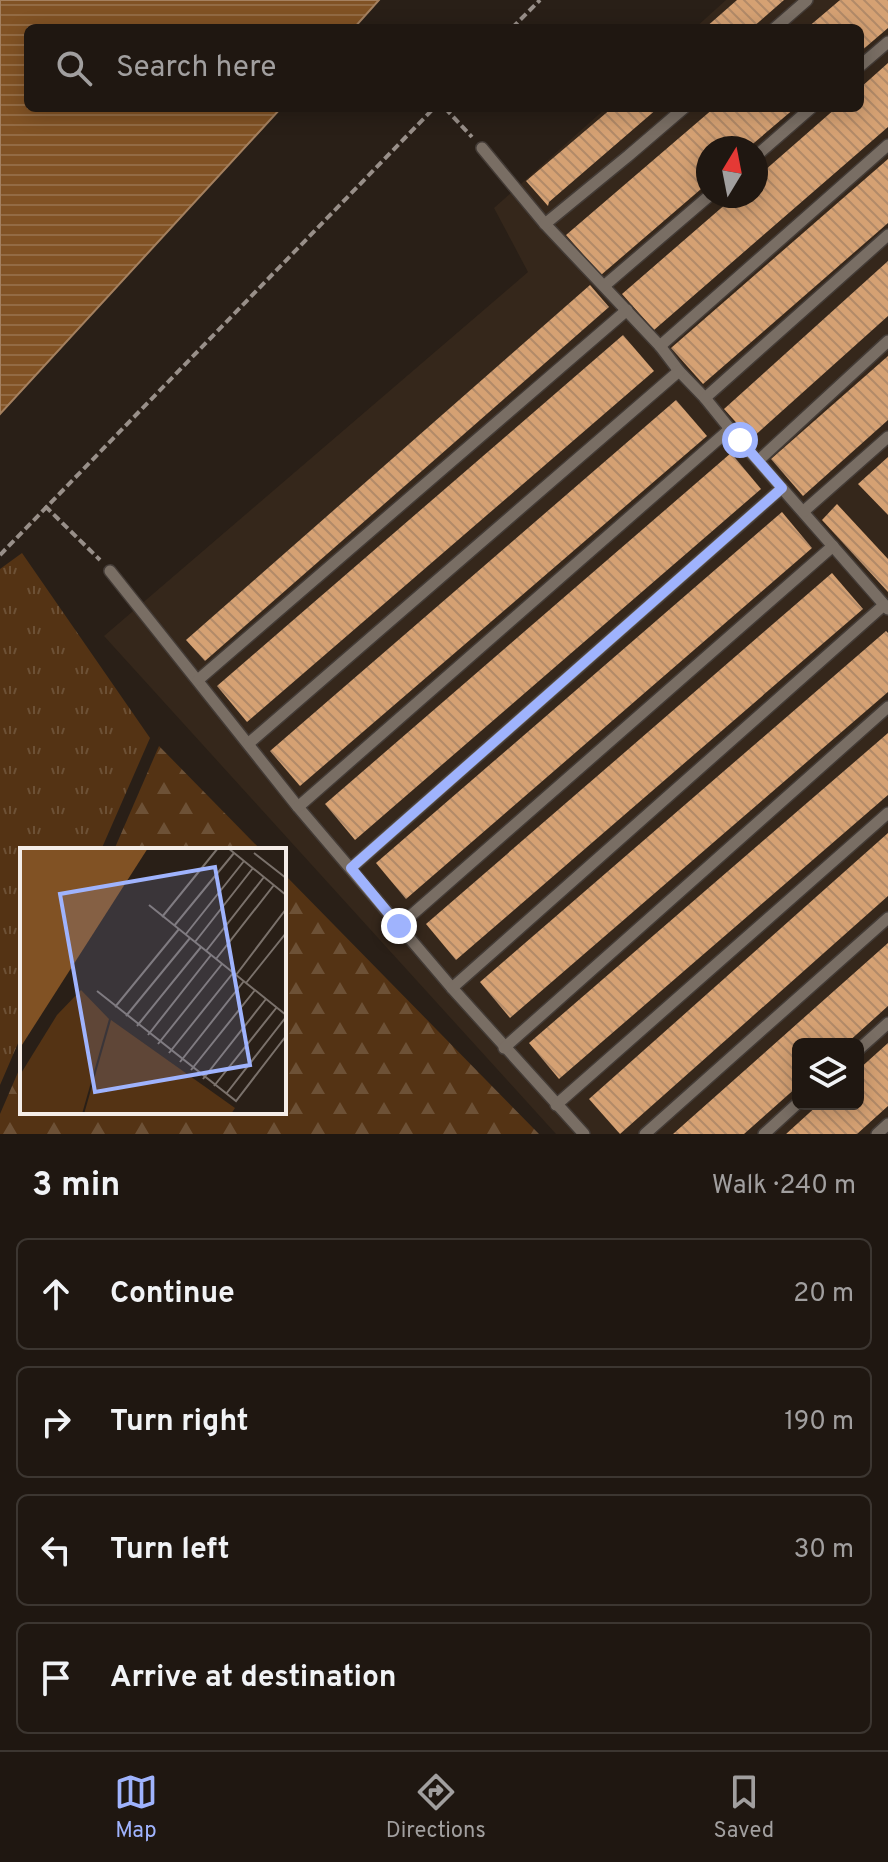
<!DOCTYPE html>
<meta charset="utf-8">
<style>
body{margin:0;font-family:Overpass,sans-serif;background:#2c241f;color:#f1f3f6}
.controls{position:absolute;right:24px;bottom:24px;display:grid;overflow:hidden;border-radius:12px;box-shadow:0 4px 20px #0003}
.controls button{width:72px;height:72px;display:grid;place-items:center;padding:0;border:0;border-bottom:2px solid #3c3631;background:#1f1711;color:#f1f3f6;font:40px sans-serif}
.compass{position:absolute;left:696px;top:136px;width:72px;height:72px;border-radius:50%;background:#1f1711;box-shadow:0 4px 20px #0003;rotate:10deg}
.stop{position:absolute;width:24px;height:24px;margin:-18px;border:6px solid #9fb3fd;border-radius:50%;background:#fff}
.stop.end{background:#9fb3fd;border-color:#fff;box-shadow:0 2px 8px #0008}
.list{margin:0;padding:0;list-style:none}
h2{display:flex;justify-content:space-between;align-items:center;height:104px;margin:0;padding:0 32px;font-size:34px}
h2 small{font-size:26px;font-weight:400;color:#a19f9f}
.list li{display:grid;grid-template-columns:52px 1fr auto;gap:24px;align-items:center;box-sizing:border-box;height:112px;margin:0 16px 16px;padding:0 16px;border:2px solid #3c3631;border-radius:12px}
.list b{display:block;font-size:30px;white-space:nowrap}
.list em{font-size:26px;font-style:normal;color:#a19f9f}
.icon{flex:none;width:44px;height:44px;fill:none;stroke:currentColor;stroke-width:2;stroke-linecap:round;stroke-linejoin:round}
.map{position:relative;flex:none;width:888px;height:1134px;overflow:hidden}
.search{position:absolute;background:#1f1711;box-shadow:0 4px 20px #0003;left:24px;right:24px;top:24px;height:88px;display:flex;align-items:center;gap:20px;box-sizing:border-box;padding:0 28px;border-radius:12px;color:#a19f9f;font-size:30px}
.sheet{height:616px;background:#1f1711}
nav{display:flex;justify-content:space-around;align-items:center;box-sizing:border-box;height:112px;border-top:2px solid #3c3631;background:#1f1711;font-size:22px;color:#a19f9f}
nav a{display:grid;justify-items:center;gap:4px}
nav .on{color:#9fb3fd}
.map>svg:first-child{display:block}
.built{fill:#35271b;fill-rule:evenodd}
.grass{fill:url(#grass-tufts)}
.forest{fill:url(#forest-firs)}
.water{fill:url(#water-rules);stroke:#a4805f;stroke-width:2}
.building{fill:url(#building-back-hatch)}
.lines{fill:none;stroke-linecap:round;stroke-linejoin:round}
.service-casing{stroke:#433b36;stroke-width:14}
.path{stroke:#988f89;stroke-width:4;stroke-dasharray:8 4;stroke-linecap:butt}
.service{stroke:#796e64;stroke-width:11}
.route{stroke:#9fb3fd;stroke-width:10}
.inset-road{fill:none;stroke:#7a716b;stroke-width:2}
.view{fill:#9fb3fd;fill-opacity:0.15;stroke:#9fb3fd;stroke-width:4}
.inset-edge{fill:none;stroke:#f4ede8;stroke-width:4}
</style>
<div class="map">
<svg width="888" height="1134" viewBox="0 0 888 1134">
<defs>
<pattern id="grass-tufts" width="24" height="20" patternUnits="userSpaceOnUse" patternTransform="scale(2)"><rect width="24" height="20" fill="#543314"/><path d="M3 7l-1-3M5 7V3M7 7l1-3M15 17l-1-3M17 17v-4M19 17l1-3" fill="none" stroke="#6d5136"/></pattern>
<pattern id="forest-firs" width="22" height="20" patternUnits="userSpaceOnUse" patternTransform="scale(2)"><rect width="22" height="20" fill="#543314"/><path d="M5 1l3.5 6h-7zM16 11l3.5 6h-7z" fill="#6d5136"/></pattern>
<pattern id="water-rules" width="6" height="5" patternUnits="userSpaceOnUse" patternTransform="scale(2)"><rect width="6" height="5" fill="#815224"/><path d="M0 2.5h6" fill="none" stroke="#936b44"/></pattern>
<pattern id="building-back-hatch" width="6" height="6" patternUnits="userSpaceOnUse" patternTransform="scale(2)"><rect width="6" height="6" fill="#d5a173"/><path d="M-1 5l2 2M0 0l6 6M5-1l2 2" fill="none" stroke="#b28a68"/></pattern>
</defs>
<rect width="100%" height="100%" fill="#291f17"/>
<path class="built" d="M726 0H888V1134H556L104 636 528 272 494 208 606 108H860V28H695ZM708 148H756V196H708ZM798 1044H858V1104H798Z"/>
<path class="grass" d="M22 553 150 738 101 850H22V1034L0 1085V569Z"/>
<g class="forest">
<path d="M159 746 261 850H114Z"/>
<path d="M284 874 539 1134H0V1114L22 1063V1112H284Z"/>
</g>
<path class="water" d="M0 0H379L354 28H28V108H281L0 414Z"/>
<g class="building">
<path d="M737 0H784L752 28H705Z"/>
<path d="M840 0H888V28L860 52V28H807Z"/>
<path d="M888 63V127L654 330 622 294 735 196H756V178L836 108H860V88Z"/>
<path d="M612 108H658L549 202 548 206 526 181Z"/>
<path d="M714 108H795L748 148H708V183L601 275 566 235Z"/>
<path d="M888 159V223L703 384 671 348Z"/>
<path d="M888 261V316L751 439 724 409Z"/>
<path d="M590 285 609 307 205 661 186 640Z"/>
<path d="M623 335 654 371 247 722 217 686Z"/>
<path d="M888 356V420L803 496 771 459Z"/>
<path d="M676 400 707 436 300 786 270 751Z"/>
<path d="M731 453 761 489 355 840 325 804Z"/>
<path d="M888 457V515L858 484Z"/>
<path d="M837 504 888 559V592L822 520Z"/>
<path d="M782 512 812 548 406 899 376 863Z"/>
<path d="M832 573 863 609 456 960 426 924Z"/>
<path d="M886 631 888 633V692L510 1018 480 982Z"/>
<path d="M888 733V795L559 1079 529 1043Z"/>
<path d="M888 833V896L620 1134 589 1099Z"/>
<path d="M888 943V1006L846 1044H798V1086L744 1134H673Z"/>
<path d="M888 1043V1106L857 1134H786L819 1104H858V1070Z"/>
</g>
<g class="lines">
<defs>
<g id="service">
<path d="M775 28 807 0"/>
<path d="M860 66 888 42"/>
<path d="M482 148 545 224 660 346 679 371 705 398 730 429 888 609"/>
<path d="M756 156 811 108"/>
<path d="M545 224 628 156 684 108"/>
<path d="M604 286 709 196"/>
<path d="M660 346 888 145"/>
<path d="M705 398 888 235"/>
<path d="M759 460 888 341"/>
<path d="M804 511 888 437"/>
<path d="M110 571 298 807 452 988 584 1134"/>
<path d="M198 680 627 310"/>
<path d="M249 743 679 371"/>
<path d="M298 807 730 429"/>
<path d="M351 868 782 488"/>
<path d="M399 926 833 546"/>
<path d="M452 988 884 605"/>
<path d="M504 1048 888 707"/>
<path d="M858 1050 888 1023"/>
<path d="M556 1105 888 813"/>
<path d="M645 1134 888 918"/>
<path d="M764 1134 798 1103"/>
<path d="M877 1134 888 1124"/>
</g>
</defs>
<use href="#service" class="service-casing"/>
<g class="path">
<path d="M512 28 540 0"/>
<path d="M445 108 472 137"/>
<path d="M45 506 100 560"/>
<path d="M0 555 434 108"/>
</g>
<use href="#service" class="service"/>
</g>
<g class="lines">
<path class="route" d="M399 926 351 868 782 488 740 440"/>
</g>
<g transform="translate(20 848)">
<rect width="266" height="266" fill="#291f17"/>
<path d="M61 142 89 171 62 266H0V227L37 167Z" fill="#543314"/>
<path d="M91 172 215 260 211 266H64Z" fill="#543314"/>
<path d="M0 0H128L0 200Z" fill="#815224"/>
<path class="inset-road" d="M208 0 266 47M234 5 266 30M129 57 266 167M142 69 198 0M154 78 214 5M166 86 224 13M175 94 233 20M186 103 244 29M196 111 254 37M216 127 266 61M226 135 266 85M77 143 216 253 266 188M95 159 159 81M106 168 170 90M117 178 181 99M128 187 191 107M138 196 202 116M149 205 213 125M160 214 224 133M171 222 235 142M183 231 246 151M194 238 257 159M206 246 266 169"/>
<path class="view" d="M195 19 230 217 75 244 40 46Z"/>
<rect width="266" height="266" class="inset-edge"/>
</g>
</svg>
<div class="controls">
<button><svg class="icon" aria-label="layers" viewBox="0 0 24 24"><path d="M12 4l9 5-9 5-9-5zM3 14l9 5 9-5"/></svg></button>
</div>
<svg class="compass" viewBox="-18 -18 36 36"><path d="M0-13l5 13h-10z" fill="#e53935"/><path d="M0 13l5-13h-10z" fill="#a19f9f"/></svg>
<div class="stop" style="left:740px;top:440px"></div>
<div class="stop end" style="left:399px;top:926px"></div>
<div class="search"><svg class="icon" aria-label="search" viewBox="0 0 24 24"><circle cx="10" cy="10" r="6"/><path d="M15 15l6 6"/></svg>Search here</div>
</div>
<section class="sheet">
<h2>3 min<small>Walk · 240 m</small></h2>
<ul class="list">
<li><svg class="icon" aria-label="ahead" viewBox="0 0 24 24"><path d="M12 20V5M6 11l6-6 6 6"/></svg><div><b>Continue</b></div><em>20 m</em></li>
<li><svg class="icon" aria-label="right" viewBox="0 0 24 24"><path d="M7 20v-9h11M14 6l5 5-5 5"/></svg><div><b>Turn right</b></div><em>190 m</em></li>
<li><svg class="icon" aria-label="left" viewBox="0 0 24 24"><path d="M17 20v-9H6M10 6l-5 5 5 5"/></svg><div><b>Turn left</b></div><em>30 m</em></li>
<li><svg class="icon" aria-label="arrive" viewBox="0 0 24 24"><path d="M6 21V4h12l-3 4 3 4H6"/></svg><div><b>Arrive at destination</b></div></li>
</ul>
</section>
<nav>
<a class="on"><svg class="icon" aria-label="map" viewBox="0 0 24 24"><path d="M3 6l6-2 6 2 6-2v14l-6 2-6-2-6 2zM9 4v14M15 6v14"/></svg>Map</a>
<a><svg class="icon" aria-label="directions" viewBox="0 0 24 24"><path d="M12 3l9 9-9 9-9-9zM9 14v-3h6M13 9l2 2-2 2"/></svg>Directions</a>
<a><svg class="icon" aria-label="saved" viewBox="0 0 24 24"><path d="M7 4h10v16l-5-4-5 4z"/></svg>Saved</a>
</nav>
